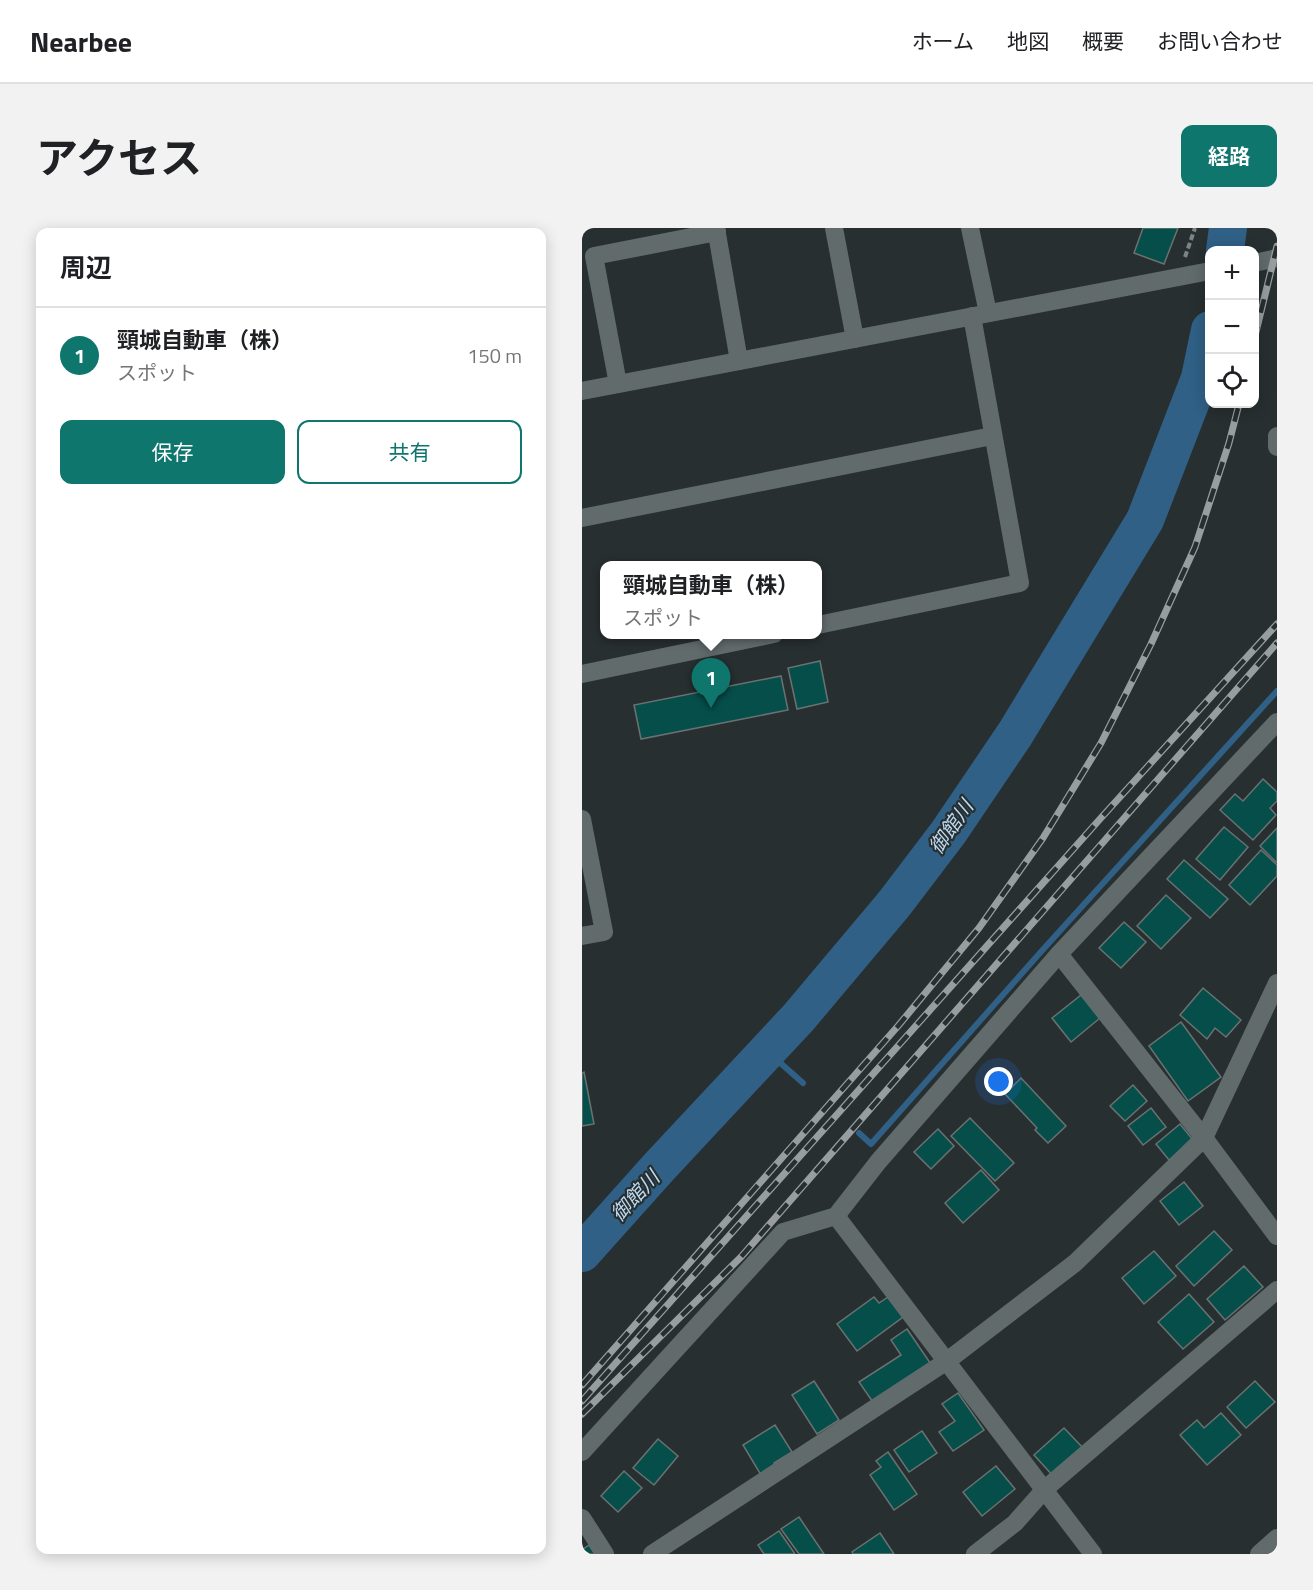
<!DOCTYPE html>
<html lang="ja">
<meta charset="utf-8">
<style>
body{margin:0;font-family:"Titillium Web","Noto Sans JP",sans-serif;background:#f2f2f2;color:#202124}
.controls{position:absolute;right:18px;top:18px;display:grid;overflow:hidden;border-radius:12px;box-shadow:0 3px 15px #0003}
.controls button{width:54px;height:54px;display:grid;place-items:center;padding:0;border:0;border-bottom:2px solid #e0e0e0;background:#fff;color:#202124;font:30px sans-serif}
.you{position:absolute;left:417px;top:854px;width:21px;height:21px;margin:-15px;border:4px solid #fff;border-radius:50%;background:#1a73e8;box-shadow:0 0 0 9px #1a73e833}
.badge{display:grid;place-items:center;width:39px;height:39px;border-radius:50%;background:#0f766e;color:#fff;font-size:20px;font-weight:700}
.pin{position:absolute;translate:-50% -50px;filter:drop-shadow(0 2px 3px #0008)}
.pin::after{content:'';position:absolute;top:32px;width:21px;height:18px;background:inherit;clip-path:polygon(0 0,100% 0,50% 100%)}
.popup{position:absolute;left:18px;top:333px;width:222px;height:78px;box-sizing:border-box;display:grid;place-content:center;border-radius:12px;background:#fff;filter:drop-shadow(0 2px 4px #0005);font-size:20px;white-space:nowrap;color:#757577}
.popup b{font-size:22px;color:#202124}
.popup::after{content:'';position:absolute;left:50%;top:100%;margin-left:-12px;border:12px solid transparent;border-top-color:#fff}
.list{margin:0;padding:0;list-style:none}
h2{display:flex;justify-content:space-between;align-items:center;height:78px;margin:0;padding:0 24px;font-size:26px}
h2 small{font-size:20px;font-weight:400;color:#757577}
.list li{display:grid;grid-template-columns:39px 1fr auto;gap:18px;align-items:center;box-sizing:border-box;height:96px;padding:0 24px;border-top:2px solid #e0e0e0}
.list b{display:block;font-size:22px;white-space:nowrap}
.list p{margin:0;font-size:20px;white-space:nowrap;color:#757577}
.list em{font-size:20px;font-style:normal;color:#757577}
.actions{display:flex;gap:12px;padding:18px 24px}
.actions a{flex:1;padding:14px 0;border:2px solid #0f766e;border-radius:12px;text-align:center;font-size:21px;color:#0f766e}
.actions .main{background:#0f766e;color:#fff}
.icon{flex:none;width:33px;height:33px;fill:none;stroke:currentColor;stroke-width:2;stroke-linecap:round;stroke-linejoin:round}
.map{position:relative;flex:none;width:695px;height:1326px;overflow:hidden;border-radius:12px}
header{display:flex;align-items:center;gap:36px;box-sizing:border-box;height:84px;padding:0 30px;background:#fff;border-bottom:2px solid #e0e0e0}
header strong{font-size:28px}
nav{display:flex;gap:33px;margin-inline-start:auto;font-size:21px}
.intro{display:flex;align-items:center;justify-content:space-between;box-sizing:border-box;height:144px;padding:0 36px}
h1{margin:0;font-size:42px}
.button{padding:15px 27px;border-radius:12px;background:#0f766e;color:#fff;font-size:21px;font-weight:700}
main{display:flex;gap:36px;padding:0 36px}
aside{flex:1;background:#fff;border-radius:12px;box-shadow:0 3px 15px #0003}
.map>svg:first-child{display:block}
.lines{fill:none;stroke-linecap:round;stroke-linejoin:round}
.stream{stroke:#306086;stroke-width:6}
.river{stroke:#306086;stroke-width:38}
.building{fill:#064e4a;stroke:#6a7271;stroke-width:1.5}
.path{stroke:#7e8485;stroke-width:4;stroke-dasharray:6 3;stroke-linecap:butt}
.minor{stroke:#626b6c;stroke-width:18}
.rail-casing{stroke:#989e9f;stroke-width:7}
.rail{stroke:#282f30;stroke-width:4.5;stroke-dasharray:14;stroke-linecap:butt}
.labels{text-anchor:middle;stroke-width:4.5;stroke-linejoin:round;paint-order:stroke}
.water-label{font-size:20px;font-style:italic;fill:#bedaf2;stroke:#282f30}
</style>
<header>
<strong>Nearbee</strong>
<nav><a>ホーム</a><a>地図</a><a>概要</a><a>お問い合わせ</a></nav>
</header>
<div class="intro"><h1>アクセス</h1><a class="button">経路</a></div>
<main>
<aside>
<h2>周辺<small></small></h2>
<ul class="list">
<li><span class="badge">1</span><div><b>頸城自動車（株）</b><p>スポット</p></div><em>150 m</em></li>
</ul>
<div class="actions"><a class="main">保存</a><a>共有</a></div>
</aside>
<div class="map">
<svg width="695" height="1326" viewBox="0 0 695 1326">
<rect width="100%" height="100%" fill="#282f30"/>
<g class="lines">
<g class="stream">
<path d="M186 824 221 855"/>
<path d="M277 905 289 916 457 726 695 463"/>
</g>
<g class="river">
<path d="M643 22 646 0"/>
<path d="M0 1025 77 939 217 789 312 676 366 605 433 506 563 292 618 150 628 102"/>
</g>
</g>
<g class="building">
<path d="M561 0H596L582 36 552 25Z"/>
<path d="M238 433 246 474 215 481 206 440Z"/>
<path d="M199 448 206 482 59 511 52 477Z"/>
<path d="M681 551 695 564V573L688 580 694 587 671 612 638 582 653 566 661 573Z"/>
<path d="M642 599 666 619 638 652 614 631Z"/>
<path d="M695 600V635L678 618Z"/>
<path d="M679 622 695 637V648L668 677 647 657Z"/>
<path d="M602 632 646 671 628 690 585 651Z"/>
<path d="M584 667 609 690 579 721 555 698Z"/>
<path d="M542 694 564 714 539 740 517 720Z"/>
<path d="M621 760 659 792 644 809 633 800 625 811 598 787Z"/>
<path d="M499 767 518 790 489 814 470 790Z"/>
<path d="M599 794 639 849 606 873 567 818Z"/>
<path d="M2 844 12 896 0 898V845Z"/>
<path d="M439 850 484 898 466 915 453 902 455 900 423 866Z"/>
<path d="M551 857 565 873 543 893 528 878Z"/>
<path d="M569 880 584 899 561 917 546 898Z"/>
<path d="M388 890 432 935 413 953 369 908Z"/>
<path d="M598 896 611 912 587 932 574 916Z"/>
<path d="M356 901 372 918 349 941 332 924Z"/>
<path d="M399 942 417 962 381 995 363 975Z"/>
<path d="M602 954 621 978 597 997 578 973Z"/>
<path d="M632 1003 650 1022 612 1058 594 1038Z"/>
<path d="M572 1023 594 1048 562 1076 540 1050Z"/>
<path d="M662 1038 681 1059 643 1092 625 1071Z"/>
<path d="M607 1066 632 1094 601 1121 576 1094Z"/>
<path d="M292 1069 297 1075 306 1069 321 1089 275 1123 255 1096Z"/>
<path d="M325 1101 353 1142 295 1180 277 1154 319 1127 309 1112Z"/>
<path d="M232 1153 257 1192 235 1206 210 1167Z"/>
<path d="M673 1153 693 1174 664 1200 645 1179Z"/>
<path d="M376 1165 402 1202 371 1223 357 1204 373 1193 360 1176Z"/>
<path d="M639 1185 659 1207 625 1237 598 1207 615 1192 622 1200Z"/>
<path d="M193 1197 210 1224 192 1235 197 1243 182 1252 161 1217Z"/>
<path d="M482 1200 503 1222 473 1250 452 1227Z"/>
<path d="M340 1203 355 1225 327 1244 312 1222Z"/>
<path d="M76 1211 96 1228 72 1257 51 1240Z"/>
<path d="M306 1224 335 1266 312 1282 288 1247 299 1239 294 1233Z"/>
<path d="M414 1238 433 1261 400 1288 381 1264Z"/>
<path d="M42 1243 60 1260 36 1284 19 1268Z"/>
<path d="M217 1289 242 1326H217L199 1301Z"/>
<path d="M197 1303 213 1326H182L176 1317Z"/>
<path d="M298 1305 312 1326H271L270 1324Z"/>
<path d="M7 1317 13 1326H0V1322Z"/>
</g>
<g class="lines">
<path class="path" d="M603 29 613 0"/>
<g class="minor">
<path d="M134 0 157 133"/>
<path d="M252 0 273 111"/>
<path d="M388 0 406 85"/>
<path d="M672 35 695 30"/>
<path d="M36 156 12 28 135 4"/>
<path d="M0 163 628 43"/>
<path d="M695 208V219"/>
<path d="M0 290 410 208"/>
<path d="M236 397 438 355 390 88"/>
<path d="M0 446 192 406"/>
<path d="M0 591 22 704 0 708"/>
<path d="M477 726 622 910 695 1008"/>
<path d="M254 988 511 1326"/>
<path d="M0 1224 201 1004 254 988 296 934 477 726 695 494"/>
<path d="M0 1290 23 1326"/>
<path d="M70 1326 365 1133 493 1035 622 910 695 755"/>
<path d="M393 1326 433 1295 463 1261 695 1062"/>
<path d="M677 1326 695 1310"/>
</g>
<defs>
<g id="rail">
<path d="M672 112 695 18"/>
<path d="M0 1157 316 798 397 700 461 610 519 515 569 416 613 319 647 215 657 176"/>
<path d="M0 1173 518 591 695 396"/>
<path d="M0 1186 159 1029 695 415"/>
</g>
</defs>
<use href="#rail" class="rail-casing"/>
<use href="#rail" class="rail"/>
</g>
<g class="labels">
<g class="water-label">
<text transform="translate(369 599) rotate(-55)" y="7">御館川</text>
<text transform="translate(53 968) rotate(-47)" y="7">御館川</text>
</g>
</g>
</svg>
<div class="controls">
<button>+</button>
<button>−</button>
<button><svg class="icon" aria-label="locate" viewBox="0 0 24 24"><circle cx="12" cy="12" r="6"/><path d="M12 2v4M12 18v4M2 12h4M18 12h4"/></svg></button>
</div>
<div class="you"></div>
<div class="pin badge" style="left:129px;top:480px">1</div>
<div class="popup"><b>頸城自動車（株）</b>スポット</div>
</div>
</main>
